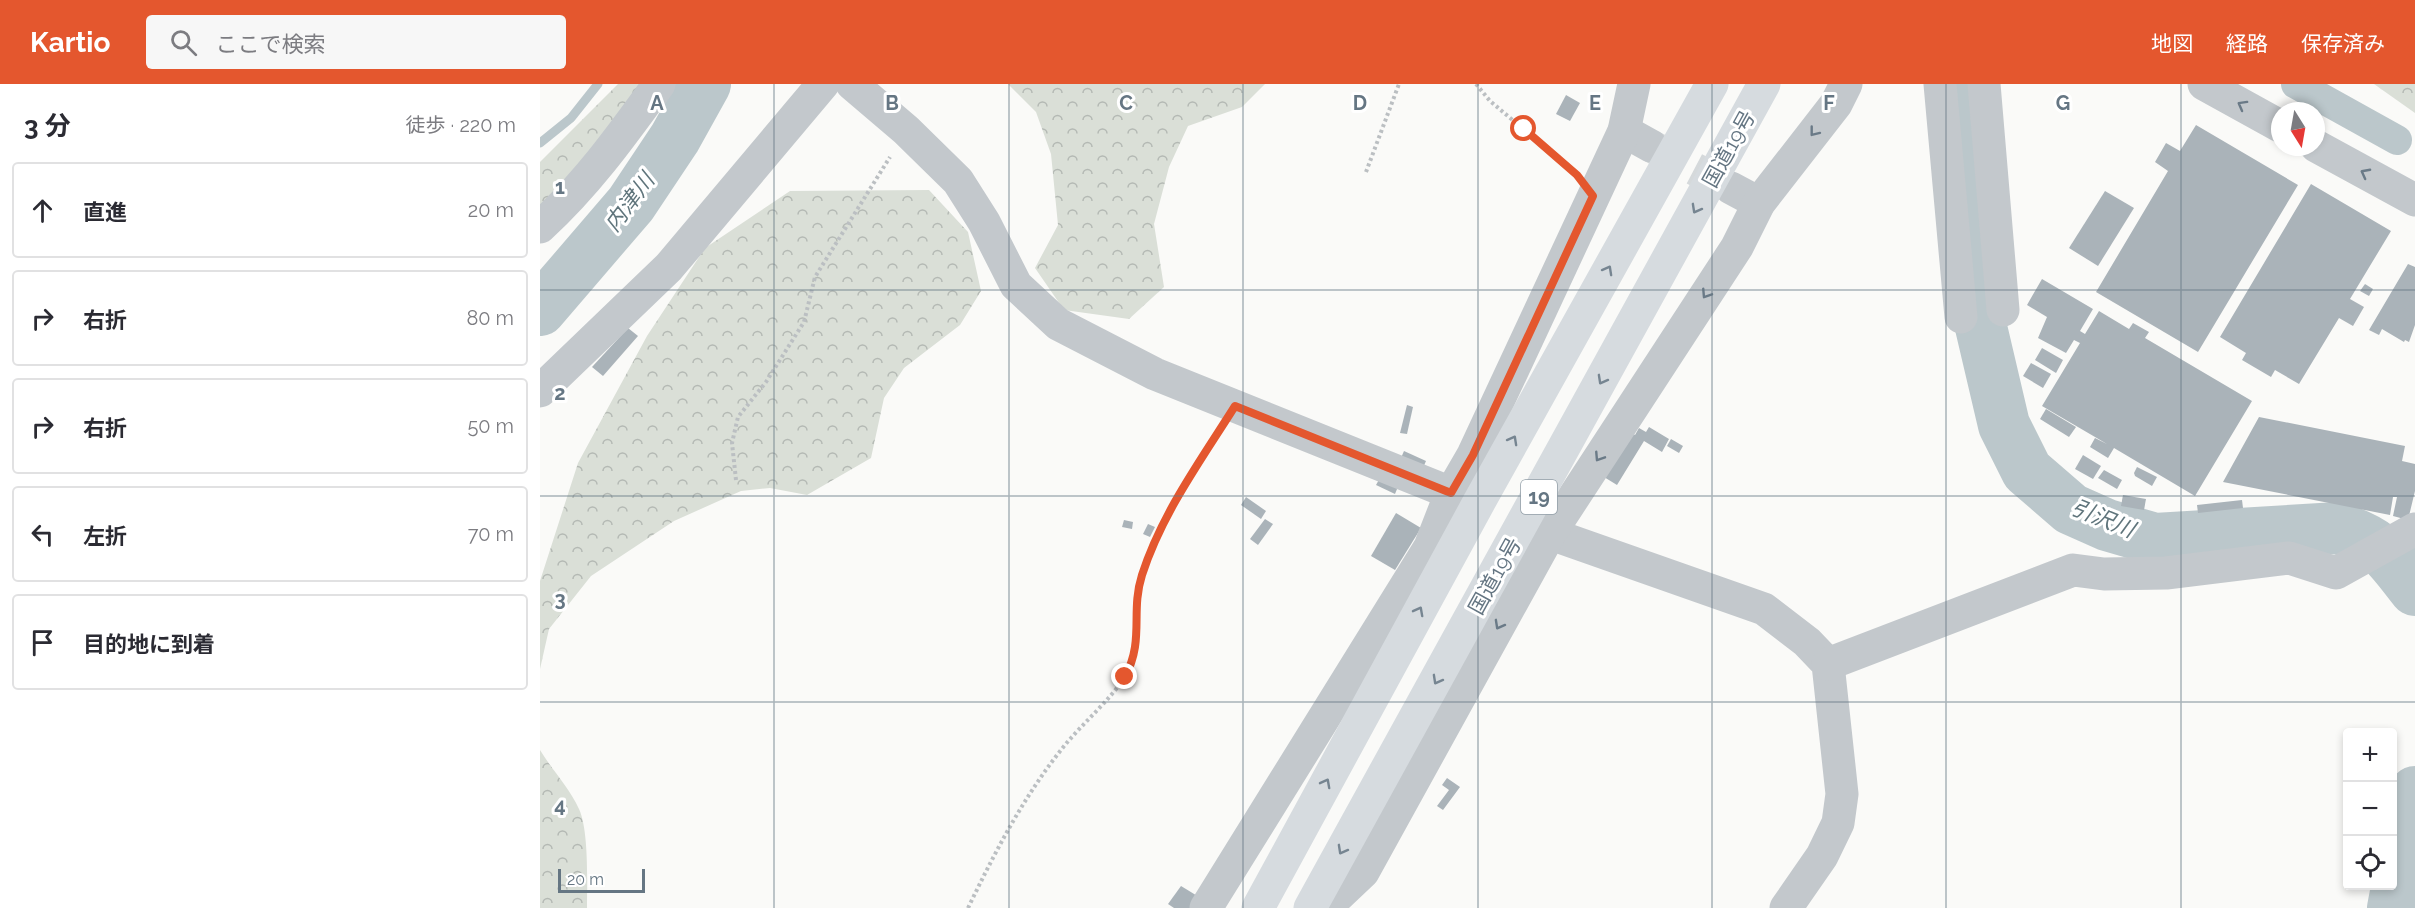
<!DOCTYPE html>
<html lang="ja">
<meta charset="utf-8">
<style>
body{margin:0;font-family:Raleway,"Noto Sans JP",sans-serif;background:#f7f7f7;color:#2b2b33}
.controls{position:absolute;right:18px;bottom:18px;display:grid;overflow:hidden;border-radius:6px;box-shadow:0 3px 9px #0003}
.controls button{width:54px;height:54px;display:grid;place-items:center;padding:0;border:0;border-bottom:2px solid #e1e1e2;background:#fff;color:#2b2b33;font:30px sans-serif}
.compass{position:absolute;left:1731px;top:18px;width:54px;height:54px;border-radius:50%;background:#fff;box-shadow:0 3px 9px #0003;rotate:169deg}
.scale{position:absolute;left:18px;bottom:15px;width:87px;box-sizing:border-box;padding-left:6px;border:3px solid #657683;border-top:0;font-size:16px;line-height:21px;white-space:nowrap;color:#657683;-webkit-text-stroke:4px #fff;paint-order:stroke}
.stop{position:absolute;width:18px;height:18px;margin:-14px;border:4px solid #e4572e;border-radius:50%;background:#fff}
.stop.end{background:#e4572e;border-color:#fff;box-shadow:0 2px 6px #0008}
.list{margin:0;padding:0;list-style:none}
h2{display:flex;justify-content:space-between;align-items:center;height:78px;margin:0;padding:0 24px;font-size:26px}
h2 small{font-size:20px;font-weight:400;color:#7c7c81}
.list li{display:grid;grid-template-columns:39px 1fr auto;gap:18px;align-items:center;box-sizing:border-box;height:96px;margin:0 12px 12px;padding:0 12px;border:2px solid #e1e1e2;border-radius:6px}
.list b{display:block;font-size:22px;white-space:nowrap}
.list em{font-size:20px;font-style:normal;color:#7c7c81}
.icon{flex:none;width:33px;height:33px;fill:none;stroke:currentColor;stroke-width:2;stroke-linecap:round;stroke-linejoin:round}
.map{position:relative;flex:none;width:1875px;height:824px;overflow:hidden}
header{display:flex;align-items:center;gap:36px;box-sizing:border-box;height:84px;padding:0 30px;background:#e4572e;color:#fff}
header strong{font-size:28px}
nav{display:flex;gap:33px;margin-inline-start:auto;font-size:21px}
.search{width:420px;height:54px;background:#f7f7f7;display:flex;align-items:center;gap:15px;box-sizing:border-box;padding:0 21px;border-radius:6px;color:#7c7c81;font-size:22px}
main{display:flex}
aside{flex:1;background:#fff}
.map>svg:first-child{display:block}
.forest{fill:url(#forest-crowns)}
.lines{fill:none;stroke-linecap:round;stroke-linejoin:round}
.stream{stroke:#bbc7cb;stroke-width:9}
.canal{stroke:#bbc7cb;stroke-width:30}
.river{stroke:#bbc7cb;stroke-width:52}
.building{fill:#aab3b9}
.minor-tunnel{stroke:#d5d9db;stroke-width:33;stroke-dasharray:33 16;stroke-linecap:butt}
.path{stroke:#bbbfc2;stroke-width:4;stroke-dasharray:3 3;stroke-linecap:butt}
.minor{stroke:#c3c8cc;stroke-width:33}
.highway{stroke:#d6dbdf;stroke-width:33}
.oneway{stroke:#6a7a87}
.oneway2{stroke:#768591}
.route{stroke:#e4572e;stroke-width:8}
.grid{fill:none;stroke:#657683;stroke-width:1.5;stroke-opacity:0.55}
.labels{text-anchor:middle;stroke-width:6;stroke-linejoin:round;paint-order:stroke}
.shield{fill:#fff;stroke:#939fa8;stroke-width:1.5}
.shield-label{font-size:20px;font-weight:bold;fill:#657683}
.street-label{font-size:21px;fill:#657683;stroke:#fff}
.water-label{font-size:22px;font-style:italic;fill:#60757c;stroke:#fff}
.grid-label{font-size:20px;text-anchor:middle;font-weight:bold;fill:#657683;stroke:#fff;stroke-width:6;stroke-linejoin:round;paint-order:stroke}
</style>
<header>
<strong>Kartio</strong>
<div class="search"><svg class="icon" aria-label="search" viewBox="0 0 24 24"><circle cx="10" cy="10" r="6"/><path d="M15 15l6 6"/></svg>ここで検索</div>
<nav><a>地図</a><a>経路</a><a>保存済み</a></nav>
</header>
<main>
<aside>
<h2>3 分<small>徒歩 · 220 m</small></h2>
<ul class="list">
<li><svg class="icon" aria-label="ahead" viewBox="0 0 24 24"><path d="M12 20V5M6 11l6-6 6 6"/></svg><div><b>直進</b></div><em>20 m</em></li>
<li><svg class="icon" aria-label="right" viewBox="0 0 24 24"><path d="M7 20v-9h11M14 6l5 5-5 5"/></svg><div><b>右折</b></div><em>80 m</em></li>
<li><svg class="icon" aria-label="right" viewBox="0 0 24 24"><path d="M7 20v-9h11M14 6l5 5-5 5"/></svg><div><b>右折</b></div><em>50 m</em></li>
<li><svg class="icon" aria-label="left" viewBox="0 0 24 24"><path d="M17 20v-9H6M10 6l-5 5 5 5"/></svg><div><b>左折</b></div><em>70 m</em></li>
<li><svg class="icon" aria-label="arrive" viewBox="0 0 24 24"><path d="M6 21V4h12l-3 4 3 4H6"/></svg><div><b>目的地に到着</b></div></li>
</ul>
</aside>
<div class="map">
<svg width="1875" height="824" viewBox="0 0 1875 824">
<defs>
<pattern id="forest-crowns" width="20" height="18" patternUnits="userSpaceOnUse" patternTransform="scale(1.5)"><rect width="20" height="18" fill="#dadfd7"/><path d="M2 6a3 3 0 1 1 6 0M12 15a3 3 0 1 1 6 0" fill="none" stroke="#b4b9b4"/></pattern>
</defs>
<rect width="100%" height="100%" fill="#fafaf8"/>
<g class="forest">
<path d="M78 0H109L63 59 0 122V78Z"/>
<path d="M468 0H725L702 23 648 42 629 83 614 140 624 203 589 235 524 226 495 184 518 141 511 70 496 28Z"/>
<path d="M1834 0H1875V29Z"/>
<path d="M389 106 428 148 441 207 420 241 364 284 344 314 331 374 267 411 230 404 201 407 134 437 51 492 9 545 0 585V497L38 379 107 252 165 164 250 107Z"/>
<path d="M0 666C12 686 29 703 39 725 49 747 47 799 47 824H0Z"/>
</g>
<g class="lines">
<path class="stream" d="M0 59 31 34 58 0"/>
<path class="canal" d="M1756 0 1857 56"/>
<g class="river">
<path d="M1421 0 1441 243 1464 341 1487 387 1531 425 1567 441 1615 455 1798 444C1842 458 1847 471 1875 506"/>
<path d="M0 226 91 120 135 54 165 0"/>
<path d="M1853 824 1875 708"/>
</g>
</g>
<g class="building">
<path d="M1026 11 1040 19 1030 37 1016 30Z"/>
<path d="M1656 41 1758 101 1658 268 1556 208 1628 87 1615 78 1626 59 1640 67Z"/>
<path d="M1771 100 1851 147 1810 215 1824 223 1813 242 1799 234 1759 300 1735 286 1731 293 1702 276 1706 269 1680 253Z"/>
<path d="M1565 107 1594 124 1558 182 1529 164Z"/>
<path d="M1868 180 1875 183V241L1869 258 1865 256 1864 258 1842 245 1839 251 1829 246Z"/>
<path d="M1502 195 1553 225 1540 247 1545 250 1559 227 1589 245 1593 239 1609 248 1605 254 1712 317 1655 412 1574 364 1568 374 1550 363 1555 354 1567 360 1502 322 1540 259 1534 256 1526 269 1498 254 1507 233 1487 221Z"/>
<path d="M1825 200 1833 205 1829 212 1820 207Z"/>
<path d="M88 244 98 252 63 292 52 283Z"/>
<path d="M1502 264 1523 276 1516 289 1495 276Z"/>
<path d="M1491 279 1511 290 1503 304 1483 292Z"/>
<path d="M867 321 873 323 867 350 860 349Z"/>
<path d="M1506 325 1536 343 1529 353 1500 335Z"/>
<path d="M1719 333 1865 362 1862 377 1875 380V407L1868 436 1853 432 1857 413H1853L1850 431 1683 398Z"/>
<path d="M1109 343 1129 355 1122 368 1104 357 1077 401 1064 393 1092 349 1095 351 1099 344 1106 348Z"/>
<path d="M1131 355 1143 362 1139 369 1127 362Z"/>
<path d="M864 367 886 377 883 384 860 376Z"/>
<path d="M1543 371 1561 382 1553 395 1535 385Z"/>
<path d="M1597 383 1617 393 1612 402 1595 392 1594 389Z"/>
<path d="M1564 386 1582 396 1577 405 1558 394Z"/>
<path d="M841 392 859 400 855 410 836 401Z"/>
<path d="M1583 411 1606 415 1604 426 1581 422Z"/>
<path d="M706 413 726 427 721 435 701 421Z"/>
<path d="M1702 416 1703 424 1658 429 1657 421Z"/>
<path d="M856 429 881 444 855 486 831 472Z"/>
<path d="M725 435 733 440 718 461 710 455Z"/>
<path d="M584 436 593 438 592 445 582 443Z"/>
<path d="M608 440 615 443 610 453 603 450Z"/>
<path d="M907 694 920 703 903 726 897 722 909 706 902 701Z"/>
<path d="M641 802 659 813 652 824H634L628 820Z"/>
</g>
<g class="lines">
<path class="minor-tunnel" d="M1111 62 1191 104"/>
<g class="path">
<path d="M936 0 950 17 1032 86"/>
<path d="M826 88 859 0"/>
<path d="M196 396 192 359 198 333 226 298 264 238 275 193 350 73"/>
<path d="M428 824C456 766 485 710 525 661 544 638 569 617 585 593 605 563 592 526 602 491 618 439 650 393 679 348"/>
</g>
<g class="minor">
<path d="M312 0 366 46 418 97 444 138 476 201 518 240 615 290 931 417"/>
<path d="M1400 0 1421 233"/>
<path d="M1444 0 1463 226"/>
<path d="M1664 0 1740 42"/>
<path d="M1084 47 1111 62"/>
<path d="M1776 62 1875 116"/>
<path d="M1191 104 1219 119"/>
<path d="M0 143C47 100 82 51 119 0"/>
<path d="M0 307 129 183 283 0"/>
<path d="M988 442 1224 525 1267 558 1288 580 1302 710 1298 739 1282 772 1246 824"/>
<path d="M1288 580 1533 486 1564 490 1626 489 1749 474 1796 489 1875 445"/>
<path d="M666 824 890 463 911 409 933 371 1084 47 1094 0"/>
<path d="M785 824 823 788 1009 451 1197 163 1219 119 1296 20 1306 0"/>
</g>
<g class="highway">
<path d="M718 824 938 420 1172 0"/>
<path d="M770 824 1224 0"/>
</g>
</g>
<defs><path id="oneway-chevron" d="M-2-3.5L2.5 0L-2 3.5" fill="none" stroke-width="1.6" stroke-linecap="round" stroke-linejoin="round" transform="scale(1.5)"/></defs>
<g class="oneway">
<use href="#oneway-chevron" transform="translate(1702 21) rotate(-151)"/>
<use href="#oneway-chevron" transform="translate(1274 48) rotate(128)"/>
<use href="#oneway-chevron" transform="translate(1825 89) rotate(-152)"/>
<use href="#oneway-chevron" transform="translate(1166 210) rotate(123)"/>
<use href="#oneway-chevron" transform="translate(1059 373) rotate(123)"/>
<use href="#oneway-chevron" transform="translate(959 541) rotate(119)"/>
</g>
<g class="oneway2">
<use href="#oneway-chevron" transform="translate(1156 125) rotate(119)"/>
<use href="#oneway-chevron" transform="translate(1068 186) rotate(-61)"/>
<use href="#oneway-chevron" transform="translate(1062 296) rotate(119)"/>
<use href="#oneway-chevron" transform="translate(973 356) rotate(-61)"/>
<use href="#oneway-chevron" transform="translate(879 527) rotate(-62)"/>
<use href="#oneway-chevron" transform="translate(897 596) rotate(119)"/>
<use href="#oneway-chevron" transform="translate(786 699) rotate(-62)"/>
<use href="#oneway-chevron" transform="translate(802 766) rotate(119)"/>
</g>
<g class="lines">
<path class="route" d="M585 593C605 555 590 529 602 491 622 429 661 376 695 322L911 409 933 371 1053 112 1037 91 984 45"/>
</g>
<path class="grid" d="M234 0V824M469 0V824M703 0V824M938 0V824M1172 0V824M1406 0V824M1641 0V824M0 206H1875M0 412H1875M0 618H1875"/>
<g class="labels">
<rect class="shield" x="981" y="396" width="36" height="34" rx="4.5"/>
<g class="shield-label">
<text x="999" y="420">19</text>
</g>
<g class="street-label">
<text transform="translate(1189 65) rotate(-61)" y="7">国道19号</text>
<text transform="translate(955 492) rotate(-61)" y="7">国道19号</text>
</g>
<g class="water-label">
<text transform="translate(89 118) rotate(-53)" y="8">内津川</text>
<text transform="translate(1563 434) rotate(22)" y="8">引沢川</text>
</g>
</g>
<g class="grid-label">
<text x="117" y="26">A</text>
<text x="352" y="26">B</text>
<text x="586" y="26">C</text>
<text x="820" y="26">D</text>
<text x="1055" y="26">E</text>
<text x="1289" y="26">F</text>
<text x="1523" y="26">G</text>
<text x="20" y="110">1</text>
<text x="20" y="316">2</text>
<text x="20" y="522">3</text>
<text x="20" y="728">4</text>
</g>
</svg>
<div class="controls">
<button>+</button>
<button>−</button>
<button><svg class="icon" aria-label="locate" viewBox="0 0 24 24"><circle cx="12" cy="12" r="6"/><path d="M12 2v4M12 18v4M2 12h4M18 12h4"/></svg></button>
</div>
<svg class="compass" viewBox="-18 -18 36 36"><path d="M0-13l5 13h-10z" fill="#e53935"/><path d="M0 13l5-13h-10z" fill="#7c7c81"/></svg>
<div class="scale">20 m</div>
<div class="stop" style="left:984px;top:45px"></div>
<div class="stop end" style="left:585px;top:593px"></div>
</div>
</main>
